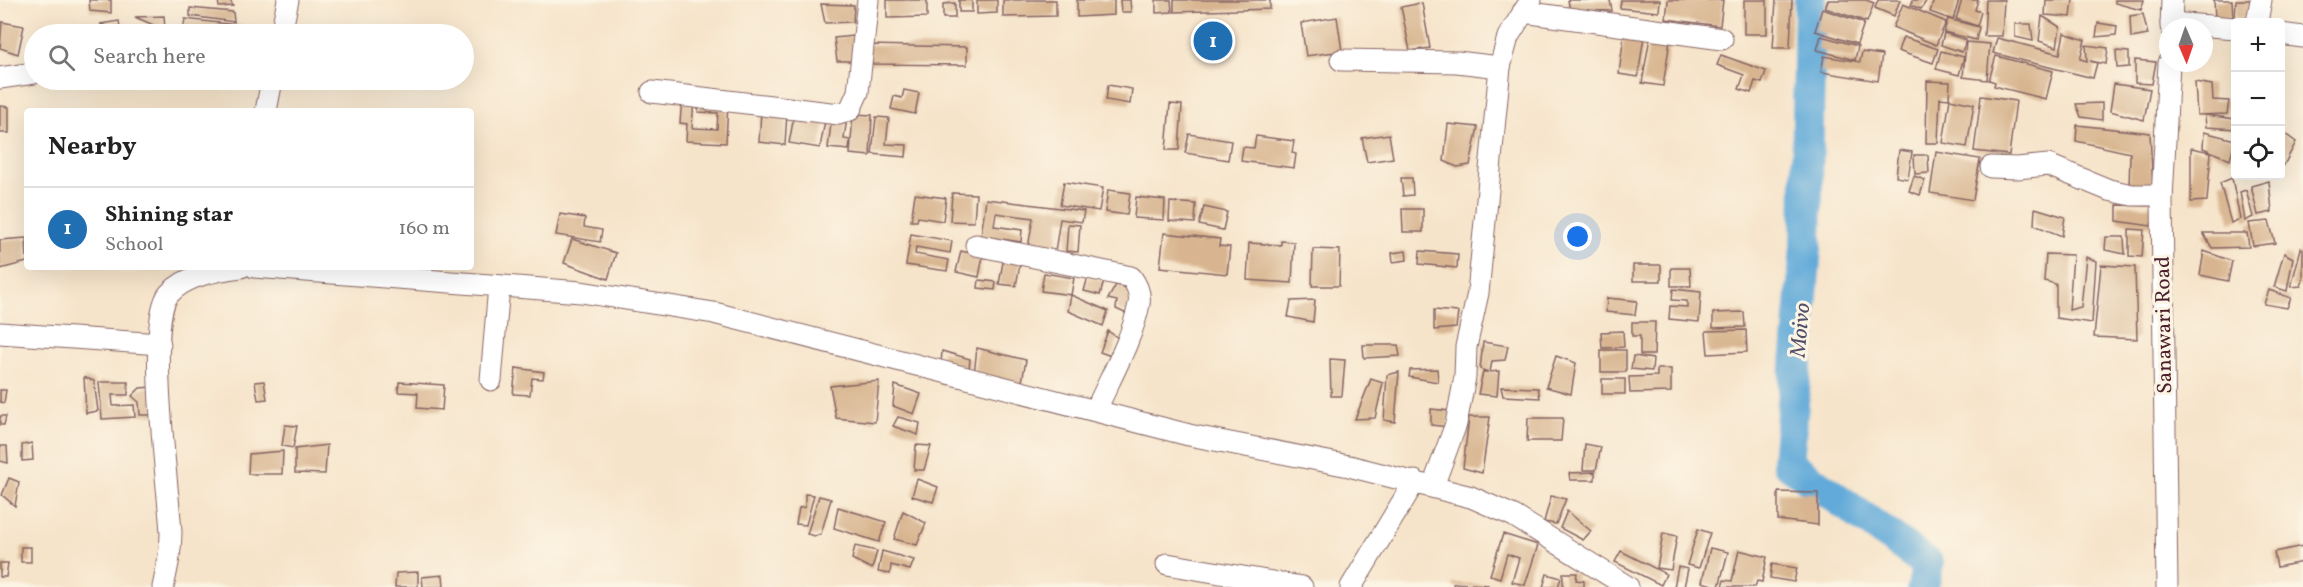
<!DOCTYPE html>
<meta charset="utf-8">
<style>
body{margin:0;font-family:Vollkorn,serif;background:#f2f2f2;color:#222}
.controls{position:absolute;right:18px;top:18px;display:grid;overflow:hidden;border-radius:6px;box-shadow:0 6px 24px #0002}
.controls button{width:54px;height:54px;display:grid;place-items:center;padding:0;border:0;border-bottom:2px solid #e0e0e0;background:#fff;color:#222;font:30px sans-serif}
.compass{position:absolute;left:2159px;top:18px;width:54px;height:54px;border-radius:50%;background:#fff;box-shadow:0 6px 24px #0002;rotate:178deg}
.you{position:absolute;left:1578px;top:237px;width:21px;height:21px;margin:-15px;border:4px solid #fff;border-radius:50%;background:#1a73e8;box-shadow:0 0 0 9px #1a73e833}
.badge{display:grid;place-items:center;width:39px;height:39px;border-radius:50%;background:#1f6fb2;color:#fff;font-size:20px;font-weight:700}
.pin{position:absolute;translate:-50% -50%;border:3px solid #fff;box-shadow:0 2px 6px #0006}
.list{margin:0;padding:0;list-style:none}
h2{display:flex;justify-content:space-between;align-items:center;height:78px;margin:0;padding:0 24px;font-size:26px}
h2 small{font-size:20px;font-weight:400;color:#767676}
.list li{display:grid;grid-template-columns:39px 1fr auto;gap:18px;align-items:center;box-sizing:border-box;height:84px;padding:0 24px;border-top:2px solid #e0e0e0}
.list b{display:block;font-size:22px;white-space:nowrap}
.list p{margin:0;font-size:20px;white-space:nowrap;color:#767676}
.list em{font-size:20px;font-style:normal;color:#767676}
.icon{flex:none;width:33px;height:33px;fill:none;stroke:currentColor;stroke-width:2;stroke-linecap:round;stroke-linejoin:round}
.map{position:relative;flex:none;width:2303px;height:587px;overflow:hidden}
.search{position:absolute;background:#fff;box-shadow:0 6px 24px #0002;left:24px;top:24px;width:450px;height:66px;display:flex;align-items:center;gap:15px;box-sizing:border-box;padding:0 21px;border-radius:33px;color:#767676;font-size:22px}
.panel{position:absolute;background:#fff;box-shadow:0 6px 24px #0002;left:24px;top:108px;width:450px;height:162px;border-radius:6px}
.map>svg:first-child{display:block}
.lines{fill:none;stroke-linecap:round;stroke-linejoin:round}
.river{stroke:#62aad9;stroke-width:32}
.building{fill:#d8b590}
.minor-casing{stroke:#866463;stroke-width:23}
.minor{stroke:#fff;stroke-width:21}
.labels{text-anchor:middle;stroke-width:6;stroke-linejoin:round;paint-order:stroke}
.street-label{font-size:21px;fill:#4a1f2b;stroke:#fcf5e5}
.water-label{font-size:22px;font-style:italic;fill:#525068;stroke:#fcf5e5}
</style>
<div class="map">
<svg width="2303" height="587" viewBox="0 0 2303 587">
<rect width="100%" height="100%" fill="#fcf5e5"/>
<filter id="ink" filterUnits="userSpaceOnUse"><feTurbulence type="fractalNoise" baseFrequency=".0167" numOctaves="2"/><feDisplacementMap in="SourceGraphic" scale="12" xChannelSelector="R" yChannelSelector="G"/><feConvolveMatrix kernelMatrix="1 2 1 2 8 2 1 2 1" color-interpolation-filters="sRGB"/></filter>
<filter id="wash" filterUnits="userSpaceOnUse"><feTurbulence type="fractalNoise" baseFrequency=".008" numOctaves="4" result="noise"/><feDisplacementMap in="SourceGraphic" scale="24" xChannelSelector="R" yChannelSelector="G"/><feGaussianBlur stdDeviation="1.35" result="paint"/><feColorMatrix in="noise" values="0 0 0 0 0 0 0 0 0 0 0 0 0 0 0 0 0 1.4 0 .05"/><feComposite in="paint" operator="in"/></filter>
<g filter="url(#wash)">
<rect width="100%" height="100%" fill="#f6e4ca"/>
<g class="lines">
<path class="river" d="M1810 0 1806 247 1788 463 1928 564 1923 587"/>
</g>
<g id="blocks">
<g class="building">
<path d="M89 0H111V13L90 11Z"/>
<path d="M218 0H230L233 6 219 7Z"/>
<path d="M887 0H927V17L887 18Z"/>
<rect x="959" y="0" width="13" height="12"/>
<path d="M977 0H997V13L977 14Z"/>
<path d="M1003 0H1056V16L1003 17Z"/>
<path d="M1077 0H1114V15L1077 17Z"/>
<path d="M1120 0H1130L1131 12H1121Z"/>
<path d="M1156 0H1171L1172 12 1156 13Z"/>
<path d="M1174 0H1270V9L1174 12Z"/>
<path d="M1568 0H1610L1612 11 1570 10Z"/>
<path d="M1621 0H1660L1659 12 1620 8Z"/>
<path d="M1668 0H1723L1720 26 1666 19Z"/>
<rect x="1744" y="0" width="23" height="34"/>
<path d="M1776 0H1792L1790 48H1773Z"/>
<path d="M1828 0H1866L1874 3 1867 22 1825 8Z"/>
<path d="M1878 0H1900L1894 16 1875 8Z"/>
<path d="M1913 0H1927L1921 9 1911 5Z"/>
<path d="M1934 0H1959L1953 20 1930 12Z"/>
<path d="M1962 0H1978L1975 10 1981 12 1977 26 1956 19Z"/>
<path d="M1986 0H2004L2002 36H1984Z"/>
<path d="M2046 0H2073L2071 17 2045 15Z"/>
<path d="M2115 0H2144L2141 10 2115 3Z"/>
<path d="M2214 0H2232L2233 17 2215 18Z"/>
<path d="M2236 0H2256L2251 18H2235Z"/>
<path d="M955 3V18H943V4Z"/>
<path d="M1422 3 1430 48 1410 51 1401 7Z"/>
<path d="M821 4 854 5 853 22 825 23Z"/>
<path d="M1903 4 1946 22 1936 45 1893 27Z"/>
<path d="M190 8 233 12 234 22 190 16Z"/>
<path d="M1822 9 1864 23 1857 44 1815 31Z"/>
<path d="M2143 14 2148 35 2131 38 2130 16Z"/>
<path d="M164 16 165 30 135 17Z"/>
<path d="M2042 16 2060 27 2057 47 2039 41Z"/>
<path d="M1337 17 1342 51 1306 56 1301 23Z"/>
<path d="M185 19 264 28V34H216L183 31Z"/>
<path d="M1948 19 1979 27 1976 40 1944 32Z"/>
<path d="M119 21 121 34H108L109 27 100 24Z"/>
<path d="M2 22 24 26 18 54 0 48Z"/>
<path d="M2098 23 2117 26 2116 35 2096 37Z"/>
<path d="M2015 24H2031L2033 41 2015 37Z"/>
<path d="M1625 26 1645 29 1638 77 1619 74Z"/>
<path d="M179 29 178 34H168V30Z"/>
<path d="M82 30 103 31V34H82Z"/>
<path d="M1651 31 1671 34 1663 86 1642 83Z"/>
<path d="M1944 33 1966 40 1962 52 1941 45Z"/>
<path d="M2064 33 2085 40 2080 59 2087 61 2086 45 2108 48 2106 64 2090 61 2097 63 2093 78 1993 53 1997 38 2060 54Z"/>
<path d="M854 36 852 61H837L834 38Z"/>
<path d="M1821 36 1858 46 1855 60 1817 50Z"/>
<path d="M1903 37 1938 49 1933 63 1898 51Z"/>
<path d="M1966 42 1990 44 1987 80 1963 77Z"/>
<path d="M867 45 967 47V65L867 64Z"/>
<path d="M1941 51 1964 57 1959 75 1936 69Z"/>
<path d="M2116 51 2129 52V67L2117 68Z"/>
<path d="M1862 52 1882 55 1878 81 1821 72 1824 56 1860 62Z"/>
<path d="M1721 55 1766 71 1762 83 1755 81 1751 93 1739 89 1744 75 1717 65Z"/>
<path d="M1996 56 2053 71 2046 99 1994 86 1995 82 1989 80Z"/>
<path d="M2135 60 2156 62 2152 84 2135 83Z"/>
<path d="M1927 81 1950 82 1949 99 1940 98 1938 143H1926Z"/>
<path d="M2195 82 2212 85 2213 100 2229 101 2227 114 2197 115Z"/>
<path d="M2114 84 2150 89 2144 120 2110 111Z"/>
<path d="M1108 85 1132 89 1130 104 1106 100Z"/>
<path d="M904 90 919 93 915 114 891 109 894 96 902 98Z"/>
<path d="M1981 96 2016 101 2009 155 1974 151Z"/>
<path d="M682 98 694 99 692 128 717 129 718 113 698 112 699 101 728 103 726 143 686 141 687 124 680 123Z"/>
<path d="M1950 99 1974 104 1967 147 1943 143Z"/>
<path d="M2102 103V120L2081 117 2076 104Z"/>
<path d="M1170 104 1182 105 1179 150H1166Z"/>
<path d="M0 106 9 107V133H0Z"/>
<path d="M761 111 787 113 785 145 759 142Z"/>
<path d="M853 114 872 115 870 156 850 154Z"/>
<path d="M2205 115 2236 119V129L2206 127Z"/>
<path d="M794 116 825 121 820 148 789 143Z"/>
<path d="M832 116 847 118 844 139 850 140 849 150 828 148Z"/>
<path d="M876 117 889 118 886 144 907 145 906 157 872 154Z"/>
<path d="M1448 124 1478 127 1470 165 1457 167 1444 161Z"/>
<path d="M2077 125 2150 133 2153 189H2129L2130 153 2076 141Z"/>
<path d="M2280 130 2296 142 2284 165 2280 162Z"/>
<path d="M2204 132 2235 140 2230 160 2203 148Z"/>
<path d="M1189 134 1231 141 1228 160 1185 153Z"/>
<path d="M1389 134 1393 158 1367 162 1362 138Z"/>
<path d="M1256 136 1294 141 1292 153 1296 154 1294 168 1241 161 1243 147 1254 148Z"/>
<path d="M2191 148 2211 152 2207 201 2191 202Z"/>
<path d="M1899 150 1912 152 1908 179 1896 177Z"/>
<path d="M1936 152 1980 159 1973 200 1930 193Z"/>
<path d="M1914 155H1928L1929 173 1915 174Z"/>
<path d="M1914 176 1925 180 1920 195 1909 191Z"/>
<path d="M1401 178H1412L1413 195 1403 196Z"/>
<path d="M2232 178 2240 219 2231 223 2220 183Z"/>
<path d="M2269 181 2272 212 2258 215 2251 186Z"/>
<path d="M1064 182 1103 188 1099 211 1060 205Z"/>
<path d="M1108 190 1130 193 1127 215 1105 212Z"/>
<path d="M2246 190 2253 217 2245 221 2240 192Z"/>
<path d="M952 193 976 194 974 222 950 221Z"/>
<path d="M915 194 946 198 943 221 918 217 917 221H911Z"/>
<path d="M1136 197 1165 200 1164 220 1134 218Z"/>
<path d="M986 199 1084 211 1082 222 1060 219 1055 252 1028 248 1033 218 996 213 994 226 1022 230 1021 242 981 236Z"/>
<path d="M1170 202 1196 204 1195 223 1169 221Z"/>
<path d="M2117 205 2154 206 2151 226 2117 221Z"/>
<path d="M1204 207 1227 212 1223 230 1199 225Z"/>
<path d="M2035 208 2065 217 2062 236 2034 225Z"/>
<path d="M1402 209H1423V232H1403Z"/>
<path d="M560 214 585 218 584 227 602 230 600 242 556 235Z"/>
<path d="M2269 221 2275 243 2253 246 2249 223Z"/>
<path d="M1068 224 1080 225 1078 252 1066 251Z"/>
<path d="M2129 229 2144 230 2142 257 2129 256Z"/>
<path d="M1164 233 1220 239 1219 246 1230 247 1227 274 1160 267Z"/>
<path d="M2203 233H2247L2249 247 2212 248Z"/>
<path d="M911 234 952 241 950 253 916 247 915 254 949 260 947 271 906 265Z"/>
<path d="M2106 237H2124L2125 254 2105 250Z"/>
<path d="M26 238 27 262 0 269V240Z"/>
<path d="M572 239 616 253 608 279 564 263Z"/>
<path d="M1281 241 1294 242 1292 283 1247 280 1249 243 1281 245Z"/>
<path d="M2301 248 2303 249V280L2301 286 2291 287Z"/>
<path d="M1313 249 1340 250 1339 286H1312Z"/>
<path d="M961 251 983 256 979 277 956 272Z"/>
<path d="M1406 251 1407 260 1393 262 1392 253Z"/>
<path d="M1420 251 1458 254 1457 268 1419 264Z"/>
<path d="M2204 251 2232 261 2228 281 2200 275Z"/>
<path d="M2284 253 2293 258 2287 291 2274 287Z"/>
<path d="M2046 254 2073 255 2069 310 2081 307 2086 257 2096 261 2092 323 2056 318V284L2044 281Z"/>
<path d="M1004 256 1021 259 1016 286 999 284Z"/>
<rect x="1633" y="265" width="28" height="16"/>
<path d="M2101 265 2135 267 2137 339 2094 337Z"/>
<path d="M1671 268H1690L1691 286H1671Z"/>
<path d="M1044 273 1074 278 1071 295 1108 311 1103 326 1068 311 1071 295 1041 291Z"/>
<path d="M1088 277 1104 281 1100 295 1084 291Z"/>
<path d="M979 280 996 282 995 290 978 288Z"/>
<path d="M1116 285 1134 290 1127 314 1116 309 1117 301 1108 299Z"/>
<path d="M1673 289 1701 292 1699 322 1669 319 1670 306 1687 307V301L1672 300Z"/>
<path d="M2269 290 2291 298 2287 308 2264 304Z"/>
<path d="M1607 298 1637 301 1635 315 1606 312Z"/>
<path d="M1315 300 1313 322 1288 317 1291 301Z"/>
<path d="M1434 310 1458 312 1456 328 1434 330Z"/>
<path d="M1744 312 1745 327 1713 328V313Z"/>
<path d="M1632 322H1655L1654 355H1640V336H1632Z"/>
<path d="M1746 330 1747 352 1708 354 1706 331Z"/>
<path d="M1108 331 1118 338 1111 356 1100 352Z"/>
<path d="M1623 331 1624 347 1602 348 1601 332Z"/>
<path d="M1483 342 1508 346 1505 360 1492 361 1490 372 1499 371 1497 396 1478 394 1483 372H1488L1480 369Z"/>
<path d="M1363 345H1398L1400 356 1364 358Z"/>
<path d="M977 348 1026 360 1021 387 974 374Z"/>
<rect x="1601" y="350" width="25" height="22"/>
<path d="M942 351 970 359 969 369 941 364Z"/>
<path d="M1556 356 1576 363 1571 394 1546 387Z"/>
<path d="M1633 356 1653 359 1652 371 1631 369Z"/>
<path d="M1330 359 1345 360 1342 396H1331Z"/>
<path d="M516 368 544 372 543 379 532 378 530 395 513 394Z"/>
<path d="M1437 369 1438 382 1409 377 1410 370Z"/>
<path d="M1657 369H1671V392L1630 393 1629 377 1657 376Z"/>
<path d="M1399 372 1395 422 1384 420 1387 375Z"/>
<path d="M84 377 94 381 98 411 86 413Z"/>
<path d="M1371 379 1383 383 1375 418 1355 419Z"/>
<rect x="1602" y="379" width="23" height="15"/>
<path d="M264 381 267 399 258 400 255 382Z"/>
<path d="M879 381 875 422 836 418 830 386Z"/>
<path d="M99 382H128V395H112L113 406 134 405 135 417 102 419Z"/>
<path d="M399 382 444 385 442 410 417 408 418 393 398 392Z"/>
<path d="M895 385 921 394 914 414 893 406Z"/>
<path d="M152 387 155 415H140L139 402 132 396 140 388Z"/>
<path d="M1501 387 1538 388 1540 398 1503 396Z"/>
<path d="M0 390H6L4 403 0 402Z"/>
<path d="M1431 409 1450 411 1448 427 1431 425Z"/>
<path d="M0 416H6L4 425H0Z"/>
<path d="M898 417 920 423 918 435 893 426Z"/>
<path d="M1469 417H1490L1482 473 1463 468Z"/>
<path d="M1528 418H1563L1561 441H1527Z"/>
<path d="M285 425 297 426 293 448 282 446Z"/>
<path d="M32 443 33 460 22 461V445Z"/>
<path d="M1585 444 1601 447 1596 470H1583Z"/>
<path d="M327 445 325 474 295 473V449Z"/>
<path d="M916 445 931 446 924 470H914Z"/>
<path d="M0 446H7L8 463 0 461Z"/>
<path d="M283 451 282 474H248L249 454Z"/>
<path d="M1595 472V480H1570L1569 473Z"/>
<path d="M9 478 19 482 15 506 2 495Z"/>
<path d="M917 479 938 487 933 502 912 496Z"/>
<path d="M1778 492 1818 493V525L1778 520Z"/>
<path d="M805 494 814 495 806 525 796 524 799 508 805 507Z"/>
<path d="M819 496 831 499 821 534 815 536 807 534Z"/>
<path d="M1551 496 1566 499 1556 524 1544 522Z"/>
<path d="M838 507 886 522 879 542 834 528Z"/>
<path d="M903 511 926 523 917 545 894 539Z"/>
<path d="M1567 511 1591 531 1583 540 1560 528Z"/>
<path d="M1698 529 1710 533 1699 568 1687 565Z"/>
<path d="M1663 533 1677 536 1671 570 1657 568Z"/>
<path d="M1503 534 1538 545 1525 585 1512 582 1519 558 1507 554 1500 578 1490 575Z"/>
<path d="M855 546 877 551 872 569 852 559Z"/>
<path d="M2303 546V562L2277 567 2274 552Z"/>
<rect x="21" y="547" width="10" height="15"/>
<path d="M1710 548 1728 552 1719 587 1702 582Z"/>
<path d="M1739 550 1767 557 1762 582 1757 581 1755 587H1722L1724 580 1732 581Z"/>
<path d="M882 551 914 560 910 570 891 565 890 574 878 572Z"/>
<path d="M1621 551 1666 574 1661 585 1615 562Z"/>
<path d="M0 563H8L6 577H0Z"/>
<path d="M1772 564 1797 568 1794 582 1770 578Z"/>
<path d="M1678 567 1688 569 1684 587H1674Z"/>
<path d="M418 572V587H395L396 573Z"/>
<path d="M1563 573H1577L1576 580 1584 581V587H1563Z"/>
<path d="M1547 574 1561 578 1558 587H1543Z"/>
<path d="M443 575 444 587H423L422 577Z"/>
<path d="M1453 583 1488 585V587H1454Z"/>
</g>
</g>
</g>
<g filter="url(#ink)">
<use href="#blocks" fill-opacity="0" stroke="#866463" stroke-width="1.5"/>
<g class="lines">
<defs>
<g id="minor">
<path d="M1523 12 1722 39"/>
<path d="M2257 22 2261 0"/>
<path d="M2171 23 2236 28"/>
<path d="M2171 27 2172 0"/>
<path d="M281 34 288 0"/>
<path d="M2280 34 2303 37"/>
<path d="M1341 60 1457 62 1500 67"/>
<path d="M0 78 34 73"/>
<path d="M652 92 839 114 850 110 858 92 868 0"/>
<path d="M266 111 272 80"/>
<path d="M1991 167 2017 168 2048 165 2109 190 2132 195H2162"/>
<path d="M976 245 1131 277C1137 285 1141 293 1139 304 1132 340 1111 376 1096 410"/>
<path d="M254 267 581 292 714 313 1189 435 1349 466 1471 497 1514 516 1628 587"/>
<path d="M0 333 160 344"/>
<path d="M491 380 499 286"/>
<path d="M1433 486 1456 424 1465 377 1466 347 1478 293 1500 67 1508 37 1531 0"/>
<path d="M1167 564 1302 587"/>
<path d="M163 587C167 569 171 552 171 533 169 491 145 321 169 294 186 275 218 270 241 267"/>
<path d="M1351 587 1415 481"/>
<path d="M2167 587 2162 199 2169 63"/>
</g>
</defs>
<use href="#minor" class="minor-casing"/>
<use href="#minor" class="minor"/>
</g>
</g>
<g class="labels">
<g class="street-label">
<text transform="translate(2163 325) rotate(-91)" y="7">Sanawari Road</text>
</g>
<g class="water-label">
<text transform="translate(1799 330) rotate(-85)" y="8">Moivo</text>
</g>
</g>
</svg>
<div class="controls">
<button>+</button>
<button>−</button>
<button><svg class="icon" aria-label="locate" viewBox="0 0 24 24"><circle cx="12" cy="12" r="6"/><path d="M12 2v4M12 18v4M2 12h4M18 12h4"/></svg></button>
</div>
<svg class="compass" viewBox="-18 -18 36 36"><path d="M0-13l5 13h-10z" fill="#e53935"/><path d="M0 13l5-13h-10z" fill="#767676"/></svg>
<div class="you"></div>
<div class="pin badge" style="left:1213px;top:41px">1</div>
<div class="search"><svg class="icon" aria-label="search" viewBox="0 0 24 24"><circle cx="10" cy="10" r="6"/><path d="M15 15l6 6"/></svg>Search here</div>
<section class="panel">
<h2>Nearby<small></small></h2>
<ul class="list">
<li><span class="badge">1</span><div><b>Shining star</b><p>School</p></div><em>160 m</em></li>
</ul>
</section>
</div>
